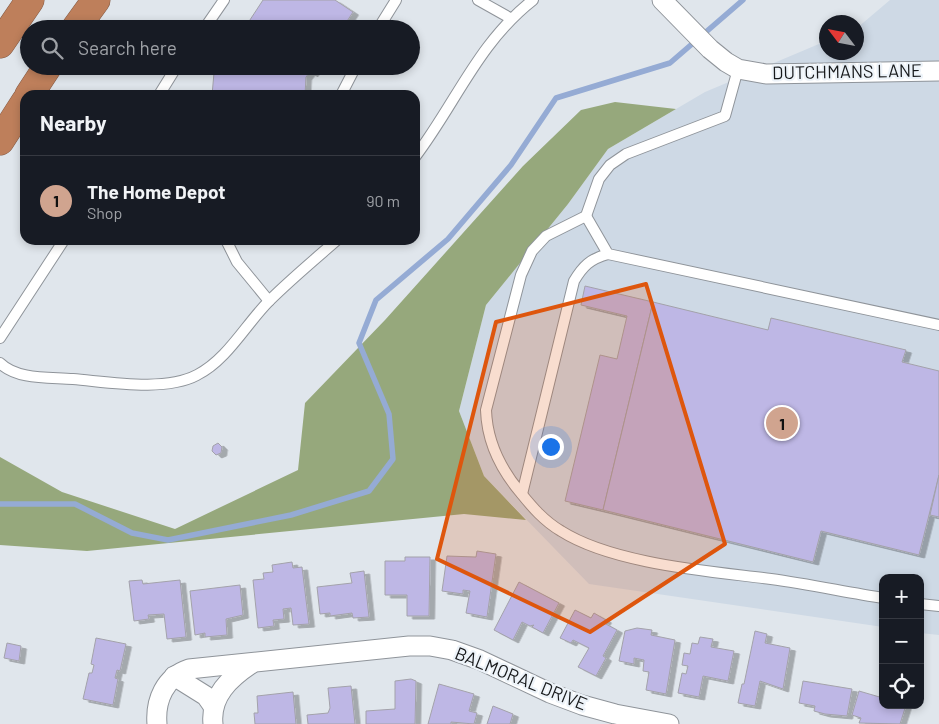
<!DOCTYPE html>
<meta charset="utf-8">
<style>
body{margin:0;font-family:Barlow,sans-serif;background:#242831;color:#f1f3f6}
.controls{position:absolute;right:15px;bottom:15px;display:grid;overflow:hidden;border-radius:10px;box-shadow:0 2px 8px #0003}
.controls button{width:45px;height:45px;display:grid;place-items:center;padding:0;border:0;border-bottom:1px solid #363941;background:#171b24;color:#f1f3f6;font:25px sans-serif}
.compass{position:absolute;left:819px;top:15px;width:45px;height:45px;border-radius:50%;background:#171b24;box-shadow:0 2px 8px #0003;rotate:302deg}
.you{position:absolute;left:550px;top:446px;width:18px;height:18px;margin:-12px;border:4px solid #fff;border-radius:50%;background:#1a73e8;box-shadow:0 0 0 8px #1a73e833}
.badge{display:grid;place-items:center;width:32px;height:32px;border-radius:50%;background:#d0a48f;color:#111;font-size:16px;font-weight:700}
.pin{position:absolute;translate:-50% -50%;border:2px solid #fff;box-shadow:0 1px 5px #0006}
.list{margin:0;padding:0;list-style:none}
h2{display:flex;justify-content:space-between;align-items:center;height:65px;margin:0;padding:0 20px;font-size:21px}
h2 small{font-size:16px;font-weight:400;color:#9ea1a6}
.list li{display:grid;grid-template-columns:32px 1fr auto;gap:15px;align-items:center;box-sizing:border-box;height:90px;padding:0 20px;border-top:1px solid #363941}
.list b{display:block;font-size:19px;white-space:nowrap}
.list p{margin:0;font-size:16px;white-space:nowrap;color:#9ea1a6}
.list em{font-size:16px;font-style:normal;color:#9ea1a6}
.icon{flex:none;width:28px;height:28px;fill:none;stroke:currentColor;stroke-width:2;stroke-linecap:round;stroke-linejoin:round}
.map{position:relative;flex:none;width:939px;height:724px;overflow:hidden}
.search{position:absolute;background:#171b24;box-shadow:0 2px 8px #0003;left:20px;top:20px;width:400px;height:55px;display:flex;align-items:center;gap:12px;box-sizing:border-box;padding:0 18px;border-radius:28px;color:#9ea1a6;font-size:19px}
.panel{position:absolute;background:#171b24;box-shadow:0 2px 8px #0003;left:20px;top:90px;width:400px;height:155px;border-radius:15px}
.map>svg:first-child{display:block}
.built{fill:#ced9e5}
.forest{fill:#96a87c}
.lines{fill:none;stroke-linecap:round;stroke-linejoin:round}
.stream{stroke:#95abd4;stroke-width:5.5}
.building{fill:#beb7e5;stroke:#a3a2aa;filter:url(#shadow)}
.lane-casing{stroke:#8f949a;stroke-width:12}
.street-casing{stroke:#8f949a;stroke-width:21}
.highway-casing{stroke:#845b45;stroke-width:29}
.lane{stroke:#fff;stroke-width:10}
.street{stroke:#fff;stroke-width:19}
.highway{stroke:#be7f5b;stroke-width:28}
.marked{fill:#de560d;fill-opacity:0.2;stroke:#de560d;stroke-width:4;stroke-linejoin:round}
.labels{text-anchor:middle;stroke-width:4.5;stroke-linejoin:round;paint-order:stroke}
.street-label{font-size:18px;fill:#17191b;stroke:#edf3f9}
</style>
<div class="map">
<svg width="939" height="724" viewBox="0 0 939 724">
<defs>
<filter id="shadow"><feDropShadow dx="5.5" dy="3" stdDeviation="0" flood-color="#0004"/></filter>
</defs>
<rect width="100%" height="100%" fill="#e0e6ec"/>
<path class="built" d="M890 0H939V635L920 633V578H883V627L589 584 484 476 459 411 486 305 568 204 608 149 705 92 826 41V52H856L857 28Z"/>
<path class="forest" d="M615 102 676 109 608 149 568 204 486 305 459 411 484 476 526 520 464 514 87 551 0 545V457L62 492 175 529 298 470 305 403 385 320 523 166 581 110Z"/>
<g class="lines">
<path class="stream" d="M0 504H75L132 533 168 540 291 515 369 491 393 459 389 414 359 343 376 300 448 239 511 165 556 98 670 63 743 0"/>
</g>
<g class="building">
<path d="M263 0H335L353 12 342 29H244Z"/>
<path d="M218 66H318L312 74 310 72 306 77 305 95H212L214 73Z"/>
<path d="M585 286 653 302 603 510 565 501 600 355 617 359 627 316 581 305Z"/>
<path d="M653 302 768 330 771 318 906 350 902 362 939 371V475L919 555 821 531 813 562 603 510Z"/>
<path d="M218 443 222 447 221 453 216 455 212 451 213 446Z"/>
<path d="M939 475V517L930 515Z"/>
<path d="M477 551 496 554 487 617 466 613 470 591 463 590V594L442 591 447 556 476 557Z"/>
<path d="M405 557H430L429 616H407V595H385V561H405Z"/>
<path d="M292 562 293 568 302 567 309 624 293 625 291 608 283 609 284 619 273 620 274 626 258 628 253 580 264 579 263 573 273 572 272 565Z"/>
<path d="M364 571 369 617 353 618 352 613 330 616V613L320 614 317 587 352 583 350 573Z"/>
<path d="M142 580 143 584 180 580 186 637 167 639 164 614 148 615 149 619 134 621 129 581Z"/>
<path d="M519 582 559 603 543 633 532 627 534 625 530 626 522 622 513 640 494 630Z"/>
<path d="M240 585 243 615 226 619 227 635 205 637V633L195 635 190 591Z"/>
<path d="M575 610 591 618 594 613 606 620 604 623 617 630 603 656 606 658 596 676 578 667 589 648 573 640 571 643 560 638Z"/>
<path d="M637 628 652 630 651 635 675 640 666 694 646 690 649 672 643 671 644 660 634 658V664L619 661 625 631Z"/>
<path d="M755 631 767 634 765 643 790 648 783 689 760 681 755 706 738 703 742 684H744Z"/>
<path d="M700 637 713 639 711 647 734 651 728 681 703 676 699 697 678 693 682 673 686 674 688 666 682 665 684 653 690 654 692 643 698 644Z"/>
<path d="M96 638 126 644 120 671 117 670 115 678 118 679 113 705 83 699 89 673H92L94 665 91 664Z"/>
<path d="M7 643 21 646 19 661 4 658Z"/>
<path d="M411 679 416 681 415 724H366V711L395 709V681Z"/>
<path d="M803 681 852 689 847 716 825 714 814 711 815 706 799 703Z"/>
<path d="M439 684 474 694 469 711 477 713 474 724 451 722V724H428Z"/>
<path d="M351 686 355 724H308L307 715 328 713 330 708 328 688Z"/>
<path d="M859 691 883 698V705H906L900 724 859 723 861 718 852 715Z"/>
<path d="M293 692 296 724H255L254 713H258L257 696Z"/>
<path d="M493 706 513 714 510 724H487Z"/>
</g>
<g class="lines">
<defs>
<g id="lane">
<path d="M478 0 510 18"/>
<path d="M204 29 224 0"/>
<path d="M378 29 396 0"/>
<path d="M738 69 725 116 626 154 610 165 599 179 586 216 546 236 532 251 521 275 486 410C487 442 500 468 520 492 532 507 544 521 561 531 613 564 709 571 771 579 808 584 845 592 883 598"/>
<path d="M159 95 177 66"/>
<path d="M341 95 356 66"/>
<path d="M415 157C456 103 478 43 533 0"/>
<path d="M586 216 608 254 939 325"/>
<path d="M226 240 237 262 269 301"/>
<path d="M0 338 64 240"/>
<path d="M0 363C17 380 50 377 73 379 109 382 165 392 197 375 227 360 246 324 269 301 290 280 314 260 337 240"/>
<path d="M522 494 574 281C583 266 590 259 608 254"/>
<path d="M920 604 939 606"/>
</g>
<g id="street">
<path d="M662 0 710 49 726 62 738 69 766 74 939 71"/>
<path d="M174 676 206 696 213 706"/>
<path d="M157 724C155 700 165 677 189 669L409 646H430L452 650 480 660 550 693 582 705 615 714 669 724"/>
<path d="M213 724C210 696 230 678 251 664"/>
</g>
<g id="highway">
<path d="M75 29 96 0"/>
<path d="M0 44 30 0"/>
<path d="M29 95 48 66"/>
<path d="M0 141 25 102"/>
</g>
</defs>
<use href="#lane" class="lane-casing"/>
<use href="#street" class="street-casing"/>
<use href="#highway" class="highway-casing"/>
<use href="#lane" class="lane"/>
<use href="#street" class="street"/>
<use href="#highway" class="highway"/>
</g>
<path class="marked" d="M646 284 725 544 590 632 437 559 496 322Z"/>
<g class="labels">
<g class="street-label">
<text transform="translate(847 72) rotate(-1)" y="6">DUTCHMANS LANE</text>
<text transform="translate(521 679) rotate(22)" y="6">BALMORAL DRIVE</text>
</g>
</g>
</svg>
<div class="controls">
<button>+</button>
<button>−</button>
<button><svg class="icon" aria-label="locate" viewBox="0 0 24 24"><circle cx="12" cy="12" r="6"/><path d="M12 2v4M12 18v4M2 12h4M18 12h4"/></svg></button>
</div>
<svg class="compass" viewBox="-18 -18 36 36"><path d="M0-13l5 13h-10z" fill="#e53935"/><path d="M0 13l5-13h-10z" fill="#9ea1a6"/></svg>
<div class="you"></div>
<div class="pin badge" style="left:782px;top:423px">1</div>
<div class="search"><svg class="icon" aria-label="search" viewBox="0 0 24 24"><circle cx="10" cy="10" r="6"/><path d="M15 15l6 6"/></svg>Search here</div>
<section class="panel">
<h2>Nearby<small></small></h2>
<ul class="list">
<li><span class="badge">1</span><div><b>The Home Depot</b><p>Shop</p></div><em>90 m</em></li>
</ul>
</section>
</div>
